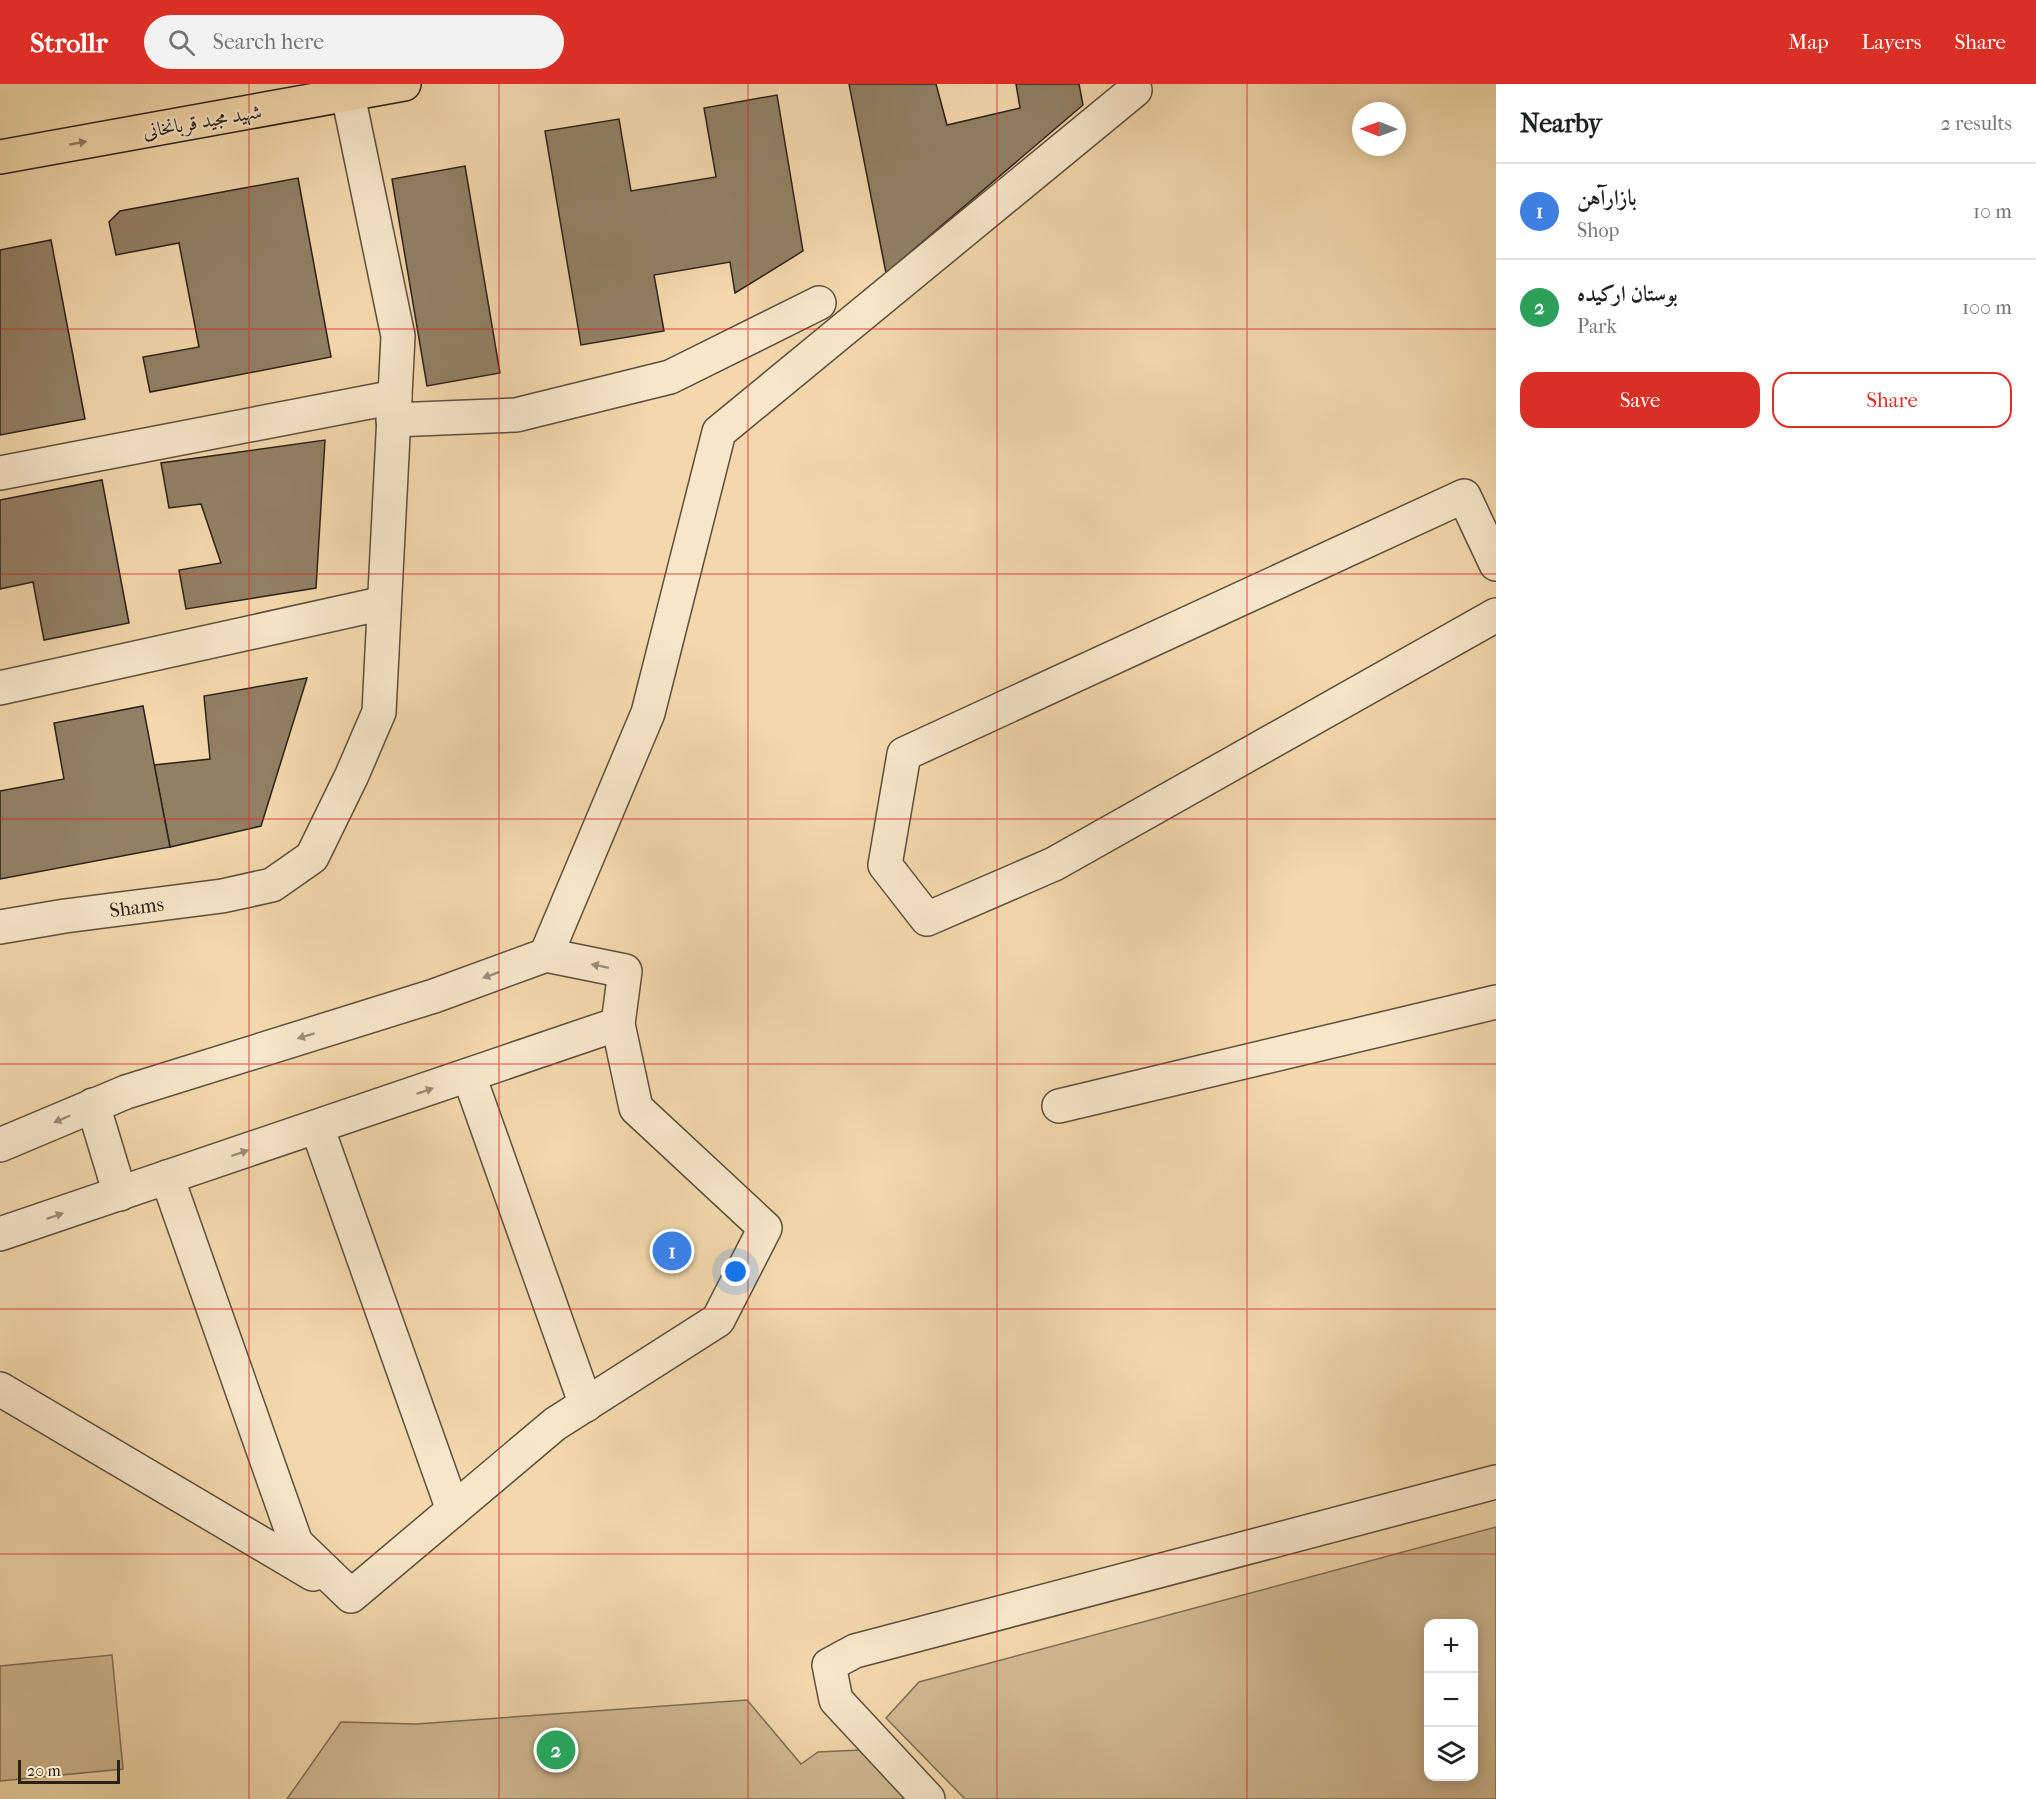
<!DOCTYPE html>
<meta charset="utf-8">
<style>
body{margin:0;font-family:"IM FELL French Canon",Amiri,serif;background:#f2f2f2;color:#202124}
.controls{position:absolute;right:18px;bottom:18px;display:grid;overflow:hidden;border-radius:12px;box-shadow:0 3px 15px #0003}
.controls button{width:54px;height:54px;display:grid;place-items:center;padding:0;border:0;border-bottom:2px solid #e0e0e0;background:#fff;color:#202124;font:30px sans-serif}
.compass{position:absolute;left:1352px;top:18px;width:54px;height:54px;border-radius:50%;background:#fff;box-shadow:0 3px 15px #0003;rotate:271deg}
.scale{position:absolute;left:18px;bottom:15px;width:102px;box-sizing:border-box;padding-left:6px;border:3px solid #2b2119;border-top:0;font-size:16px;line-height:21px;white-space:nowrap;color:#2b2119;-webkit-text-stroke:4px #f7e6c9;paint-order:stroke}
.you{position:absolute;left:736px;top:1188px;width:21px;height:21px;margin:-15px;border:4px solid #fff;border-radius:50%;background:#1a73e8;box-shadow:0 0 0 9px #1a73e833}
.badge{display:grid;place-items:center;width:39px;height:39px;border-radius:50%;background:#d93025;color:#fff;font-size:20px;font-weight:700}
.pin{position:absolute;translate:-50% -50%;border:3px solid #fff;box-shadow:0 2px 6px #0006}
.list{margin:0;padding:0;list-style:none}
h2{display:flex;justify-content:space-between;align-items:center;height:78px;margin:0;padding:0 24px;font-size:26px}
h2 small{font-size:20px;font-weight:400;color:#757577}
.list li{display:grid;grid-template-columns:39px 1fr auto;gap:18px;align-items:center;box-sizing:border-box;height:96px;padding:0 24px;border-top:2px solid #e0e0e0}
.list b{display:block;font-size:22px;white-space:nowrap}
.list p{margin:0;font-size:20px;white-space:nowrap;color:#757577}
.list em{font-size:20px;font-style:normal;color:#757577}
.actions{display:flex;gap:12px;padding:18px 24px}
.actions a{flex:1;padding:14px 0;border:2px solid #d93025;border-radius:18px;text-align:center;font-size:21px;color:#d93025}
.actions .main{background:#d93025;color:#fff}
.icon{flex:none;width:33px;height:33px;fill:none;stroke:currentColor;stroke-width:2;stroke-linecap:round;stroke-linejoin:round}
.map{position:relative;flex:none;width:1496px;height:1715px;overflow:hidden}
header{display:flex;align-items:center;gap:36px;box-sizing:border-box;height:84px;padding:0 30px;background:#d93025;color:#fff}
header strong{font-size:28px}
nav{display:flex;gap:33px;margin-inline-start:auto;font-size:21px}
.search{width:420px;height:54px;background:#f2f2f2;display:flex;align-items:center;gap:15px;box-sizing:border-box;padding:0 21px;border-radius:33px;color:#757577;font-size:22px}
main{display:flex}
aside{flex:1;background:#fff}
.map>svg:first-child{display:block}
.green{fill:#d0b993;stroke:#7e6d56;stroke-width:1.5;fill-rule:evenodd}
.building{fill:#928065;stroke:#2b2119;stroke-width:1.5}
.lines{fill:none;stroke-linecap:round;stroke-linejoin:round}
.minor-casing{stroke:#5d4f3e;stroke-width:36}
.major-casing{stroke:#2b2119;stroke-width:36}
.minor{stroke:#f7e6c9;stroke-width:33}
.major{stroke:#f2d8ac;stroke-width:33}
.oneway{fill:#8e7c62}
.oneway2{fill:#9b8d7a}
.grid{fill:none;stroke:#d62828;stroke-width:1.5;stroke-opacity:0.55}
.labels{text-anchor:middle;stroke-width:4.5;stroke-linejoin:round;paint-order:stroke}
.street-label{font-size:20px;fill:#2b2119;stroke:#f7e6c9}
</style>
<header>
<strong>Strollr</strong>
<div class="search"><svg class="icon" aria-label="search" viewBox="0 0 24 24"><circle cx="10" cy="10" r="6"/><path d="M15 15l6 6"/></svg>Search here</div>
<nav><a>Map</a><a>Layers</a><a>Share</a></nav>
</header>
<main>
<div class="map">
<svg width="1496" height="1715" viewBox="0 0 1496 1715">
<rect width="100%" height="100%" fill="#f2d8ac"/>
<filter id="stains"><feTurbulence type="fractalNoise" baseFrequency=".00333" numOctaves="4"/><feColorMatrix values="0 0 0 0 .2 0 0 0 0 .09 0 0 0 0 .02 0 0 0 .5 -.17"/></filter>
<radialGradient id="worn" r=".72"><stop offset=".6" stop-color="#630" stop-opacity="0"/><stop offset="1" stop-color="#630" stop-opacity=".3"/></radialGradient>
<g class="green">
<path d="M1496 1443V1715H965L886 1634 919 1598ZM1428 1540H1474V1692H1428Z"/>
<path d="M112 1571 123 1685 0 1697V1582Z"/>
<path d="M747 1616 801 1680 818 1668 881 1665 921 1715H287L341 1638 416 1640Z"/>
</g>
<g class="building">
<path d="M849 0H936L947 41 1020 24 1016 0H1079L1083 21 886 189Z"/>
<path d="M777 11 803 167 735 209 730 178 654 191 664 247 581 261 545 47 619 35 631 107 716 93 704 24Z"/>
<path d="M465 82 500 289 427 302 392 95Z"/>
<path d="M298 94 331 273 150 308 143 273 199 263 179 159 116 171 109 138 120 127Z"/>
<path d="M51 156 85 335 0 351V166Z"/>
<path d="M325 356 316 504 186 525 179 486 221 479 201 420 169 424 161 379Z"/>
<path d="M102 396 129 539 44 556 33 498 0 505V416Z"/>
<path d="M307 594 261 742 170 763 154 681 210 675 204 612Z"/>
<path d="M143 622 170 763 0 795V707L64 695 54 639Z"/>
</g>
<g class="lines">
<defs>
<g id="minor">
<path d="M393 336 516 331 670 293 819 219"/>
<path d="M0 389 395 313"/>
<path d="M1496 480 1464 412 904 670 885 781 927 835 1054 780 1496 531"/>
<path d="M0 604 384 519"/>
<path id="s1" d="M0 843 65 832 222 812 272 801 312 773 352 691 379 628 398 252 348 11"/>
<path d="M546 871 648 629 719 348 1135 6"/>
<path d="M469 992 586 1321"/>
<path d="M93 1021 120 1110"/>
<path d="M1059 1022 1496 918"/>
<path d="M317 1043 453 1426"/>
<path d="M0 1061 126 1008 434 912 546 871 625 887 618 940 636 1024 765 1144 718 1236 555 1340 351 1512 296 1459 167 1093"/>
<path d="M0 1150 618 940"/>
<path d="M0 1305 313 1490"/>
<path d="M928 1715 836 1616 829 1581 855 1567 1496 1398"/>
</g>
<path id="major" d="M0 73 404 0"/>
</defs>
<use href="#minor" class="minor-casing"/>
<use href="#major" class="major-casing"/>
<use href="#minor" class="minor"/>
<use href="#major" class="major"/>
</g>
<defs><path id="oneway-solid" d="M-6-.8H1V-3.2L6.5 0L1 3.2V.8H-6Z" transform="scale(1.5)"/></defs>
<use class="oneway" href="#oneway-solid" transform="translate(78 59) rotate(-10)"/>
<g class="oneway2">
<use href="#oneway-solid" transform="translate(600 882) rotate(-168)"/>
<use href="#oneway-solid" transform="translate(491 891) rotate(160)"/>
<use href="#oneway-solid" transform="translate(306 952) rotate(163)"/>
<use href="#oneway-solid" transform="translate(425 1007) rotate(-19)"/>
<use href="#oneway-solid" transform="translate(62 1035) rotate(157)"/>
<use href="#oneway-solid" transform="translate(240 1069) rotate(-19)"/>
<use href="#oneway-solid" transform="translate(55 1132) rotate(-19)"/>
</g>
<path class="grid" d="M249 0V1715M499 0V1715M748 0V1715M997 0V1715M1247 0V1715M0 245H1496M0 490H1496M0 735H1496M0 980H1496M0 1225H1496M0 1470H1496"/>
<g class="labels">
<g class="street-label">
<text transform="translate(202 37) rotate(-10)" y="7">شهید مجید قربانخانی</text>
<text dy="7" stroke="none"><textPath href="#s1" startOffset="138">Shams</textPath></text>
</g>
</g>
<rect width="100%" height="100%" filter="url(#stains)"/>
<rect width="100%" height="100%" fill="url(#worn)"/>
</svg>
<div class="controls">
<button>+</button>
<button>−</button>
<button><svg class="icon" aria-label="layers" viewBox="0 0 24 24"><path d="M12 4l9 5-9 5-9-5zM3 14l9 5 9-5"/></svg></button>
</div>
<svg class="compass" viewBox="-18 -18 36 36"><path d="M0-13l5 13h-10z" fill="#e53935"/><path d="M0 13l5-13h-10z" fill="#757577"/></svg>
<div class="scale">20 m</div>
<div class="you"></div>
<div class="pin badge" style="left:672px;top:1167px;background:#3f7fe0">1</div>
<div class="pin badge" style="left:556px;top:1666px;background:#2e9e5b">2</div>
</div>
<aside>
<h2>Nearby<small>2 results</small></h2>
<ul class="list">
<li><span class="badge" style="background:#3f7fe0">1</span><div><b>بازارآهن</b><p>Shop</p></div><em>10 m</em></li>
<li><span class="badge" style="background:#2e9e5b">2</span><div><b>بوستان ارکیده</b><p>Park</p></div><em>100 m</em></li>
</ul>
<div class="actions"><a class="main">Save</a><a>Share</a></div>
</aside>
</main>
